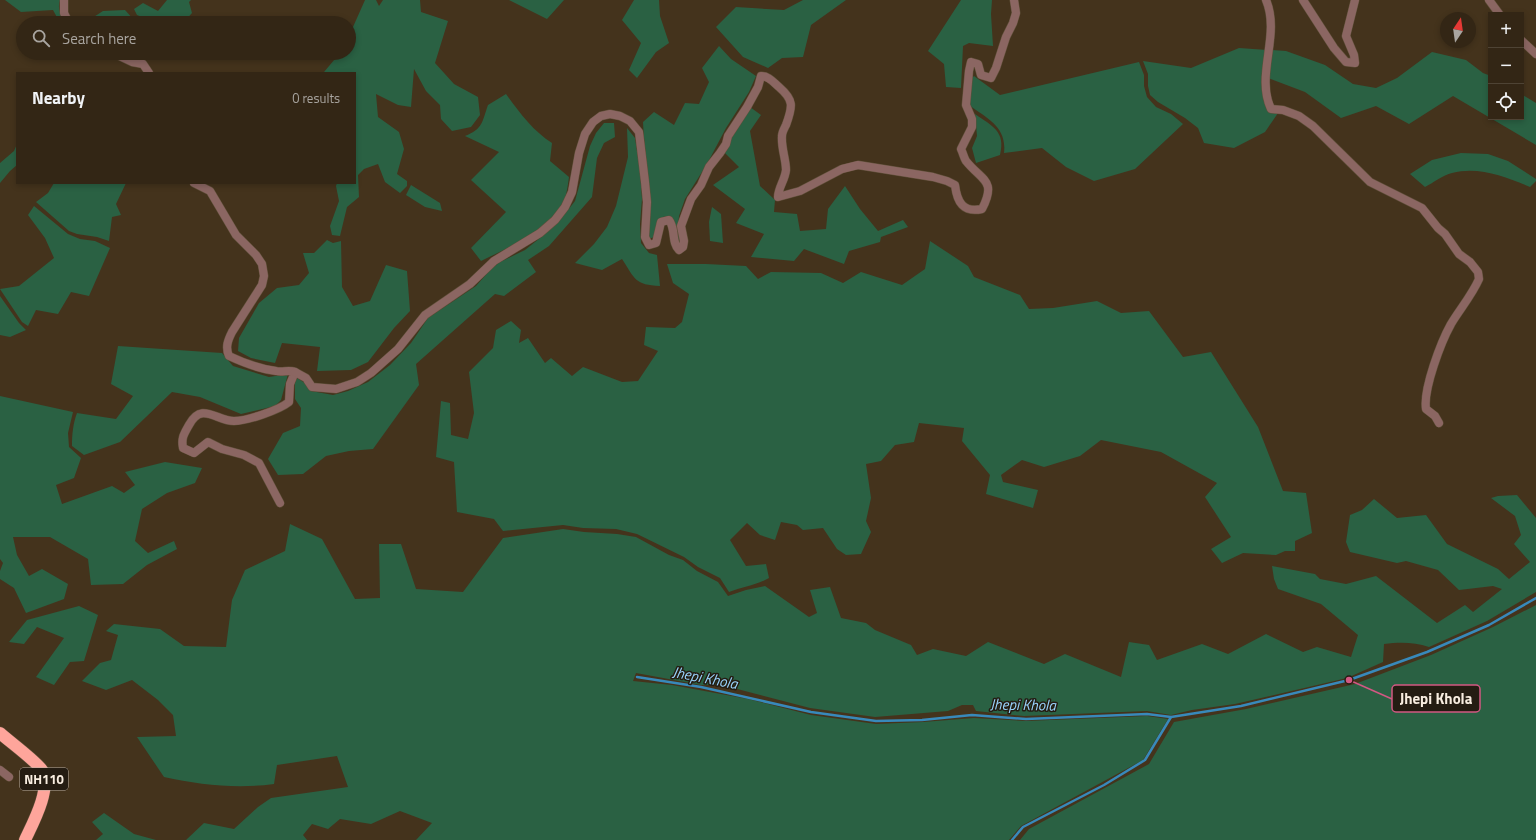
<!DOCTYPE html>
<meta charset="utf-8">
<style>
body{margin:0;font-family:"Titillium Web",sans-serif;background:#3b2e1e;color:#f1f3f6}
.controls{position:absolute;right:12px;top:12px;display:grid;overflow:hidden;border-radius:0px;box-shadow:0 2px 6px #0003}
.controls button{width:36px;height:36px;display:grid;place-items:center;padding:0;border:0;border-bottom:1px solid #4e4334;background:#332615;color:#f1f3f6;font:20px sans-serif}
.compass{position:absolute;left:1440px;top:12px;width:36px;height:36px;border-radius:50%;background:#332615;box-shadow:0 2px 6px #0003;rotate:13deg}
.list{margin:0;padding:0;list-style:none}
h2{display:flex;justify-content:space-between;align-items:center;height:52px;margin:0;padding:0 16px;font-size:17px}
h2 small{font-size:13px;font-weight:400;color:#a9a5a0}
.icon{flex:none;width:22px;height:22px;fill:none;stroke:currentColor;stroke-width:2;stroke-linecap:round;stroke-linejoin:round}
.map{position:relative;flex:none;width:1536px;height:840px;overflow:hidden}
.search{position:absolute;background:#332615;box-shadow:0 2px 6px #0003;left:16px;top:16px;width:340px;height:44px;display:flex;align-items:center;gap:10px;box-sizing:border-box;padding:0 14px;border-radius:22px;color:#a9a5a0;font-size:15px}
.panel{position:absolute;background:#332615;box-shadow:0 2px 6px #0003;left:16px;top:72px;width:340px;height:112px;border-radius:0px}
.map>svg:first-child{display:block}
.green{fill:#2a6143}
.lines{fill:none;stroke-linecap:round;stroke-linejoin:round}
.stream{stroke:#3889ba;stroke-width:2.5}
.street-casing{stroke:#61513b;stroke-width:9}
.highway-casing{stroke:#61513b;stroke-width:13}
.street{stroke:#8b6662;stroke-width:8}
.highway{stroke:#fea59b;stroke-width:12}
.labels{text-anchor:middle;stroke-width:3;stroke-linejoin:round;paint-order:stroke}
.shield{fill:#241c12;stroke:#b8aea2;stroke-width:1}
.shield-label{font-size:13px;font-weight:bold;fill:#f8ede0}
.water-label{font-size:15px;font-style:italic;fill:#98d3fb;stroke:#241c12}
.leader{fill:none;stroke:#d25883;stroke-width:1.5}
.callout-dot{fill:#d25883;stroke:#241c12;stroke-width:1.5}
.callout{fill:#241c12;stroke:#d25883;stroke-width:1.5}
.callout-label{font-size:15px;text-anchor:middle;font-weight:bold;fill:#f8ede0}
</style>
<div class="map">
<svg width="1536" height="840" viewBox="0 0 1536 840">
<rect width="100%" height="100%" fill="#44331c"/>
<g class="green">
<path d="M5 0H60C57 9 61 15 65 23H60L53 10 21 12Z"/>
<path d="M167 0H191L189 2 192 13 183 23H156L137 15 134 9 143 3 158 11Z"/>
<path d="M365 0H376L379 6 383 0H420L421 12 448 21 435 63 454 84 478 97 480 115 471 127 452 131 441 119 440 105 426 91 414 69 411 107 398 105 376 94 378 117 399 132 404 149 397 174 407 181V186L400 193 385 182 378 164 364 169 358 175 359 197 347 207 340 236 332 235 330 226 339 201 336 186 337 183H355V73L324 72 340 53H349V36Z"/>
<path d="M509 0H564L547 19Z"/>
<path d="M634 0H659L660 16 669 43 656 52 637 78 629 70 641 43 622 20Z"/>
<path d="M803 0H846L811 25 803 57 782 58 768 68 743 57 716 27 736 7 784 10Z"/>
<path d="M961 0H992L991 14 993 46 969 43 963 46 961 88 946 87 944 64 928 51Z"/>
<path d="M125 10 134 20 129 23H87L86 22 103 11Z"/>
<path d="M719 46 731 59 756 76 749 92 726 128 707 164 685 199 679 216 678 227 681 244 679 246 669 216 663 217 659 221 654 237 649 239C647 224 650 208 650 193 648 169 644 146 643 122L654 112 674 125 685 103 699 104 709 82 702 68Z"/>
<path d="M1239 48 1267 50 1263 99 1270 112 1278 113 1265 132 1234 148 1204 143 1198 128 1185 118 1158 102 1150 95 1148 86V74L1143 61 1191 68Z"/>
<path d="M1272 50 1286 51 1325 65 1353 84 1376 88 1397 78 1432 52 1466 60 1483 73 1491 76V117H1521V94L1536 103V145L1453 96 1409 124 1376 106 1341 118 1305 92 1268 78Z"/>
<path d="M1139 62 1144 75V86L1147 97 1156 107 1171 114 1183 124 1135 169 1094 181 1066 167 1042 148 1004 153C1007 127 988 119 969 105L970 80 974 76 1000 95Z"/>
<path d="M506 94C519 112 533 131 552 143L550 161 569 177C568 184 567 192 565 198 551 229 510 247 481 261L471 248 506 212 471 180 499 152 465 136C483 129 482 122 488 105Z"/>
<path d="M750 107 761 115 750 131 760 186 775 200 774 212 797 214 800 231 826 229 828 209 845 186 860 209 878 231 903 220 908 227 881 237 880 242 849 251 844 264 804 249 794 261 751 257 764 234 736 223 745 209 713 185 739 167 724 152 730 137Z"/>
<path d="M975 114C992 126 1006 131 1000 155L976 163 972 148 977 136Z"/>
<path d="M604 123H614L615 137 604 143 597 158 592 197 549 246 528 260 536 272 504 296 495 294 416 364 419 385 373 449 349 451 326 456 303 474 278 475 268 459 283 433 300 426 301 408 295 399V383L297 378 305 383 311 391 333 395 348 391 368 382 390 365 411 343 428 318 476 286 491 269 500 262 525 250 545 234 564 215 575 201 590 146 596 133Z"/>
<path d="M627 128 635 138 640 171 642 199 640 224 641 243 649 253 657 255 660 286C635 285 635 279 622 259L602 270 575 263 594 244 607 227 616 206 628 157Z"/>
<path d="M17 144V165L10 171 0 183V163L14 151Z"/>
<path d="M1461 153 1488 154 1508 161 1536 179V181L1530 187C1506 177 1479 166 1452 173 1443 175 1433 183 1425 187L1410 174 1432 160Z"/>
<path d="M54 183H126L116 204 121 215 112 217 109 241 97 237 77 234 69 231 36 202 48 193Z"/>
<path d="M411 185 440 203 442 211 425 207 406 195Z"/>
<path d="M34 206 68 234 80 239 95 241 110 248 89 296 71 292 58 314 36 310 28 326 22 322 0 289 19 286 54 258 45 238 28 215Z"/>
<path d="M712 207 721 214 723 243 710 241 709 222Z"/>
<path d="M327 240 333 243 341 241 342 287 353 306 370 301 386 265 407 271 410 311 394 328 368 362 351 370 317 371 320 347 282 343 275 363 251 358 238 351 239 338 259 303 277 288 299 285 309 273 303 253H314Z"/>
<path d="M930 241 968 266 974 277 1020 295 1029 309 1053 308 1097 301 1121 313 1149 311 1183 357 1211 352 1258 427 1283 491 1306 493 1312 533 1295 541V551H1285L1276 555 1243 553 1222 563 1211 549 1231 537 1205 497 1217 483 1161 452 1101 440 1080 456 1044 467 1022 460 1001 475 1003 482 1038 490 1033 508 986 494 990 475 962 441 964 428 919 423 914 442 895 445 881 461 866 464 871 498 866 521 871 532 861 554 846 555 837 549 823 528 803 530 797 525 781 522 775 540 760 535 747 523 730 540 746 566 766 564 769 578C757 585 742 587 729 592L720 578 698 567 684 557 637 534 616 529 583 528 563 525 503 531 494 519 457 512 454 462 436 457 441 401 450 403 451 435 468 439 474 413 469 372 493 348 496 330 511 321 521 330 519 343 528 338 545 363 551 358 572 376 583 367 622 382 638 381 658 351 644 345 646 327 675 328 682 322 689 294 673 283 667 264H706L746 266 758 279 771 272 821 273 843 283 861 272 902 285 925 269Z"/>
<path d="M0 296 19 323 26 330 10 337 0 335Z"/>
<path d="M118 346 222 353 233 366 269 377 288 374 281 400 275 406 241 414 200 397 172 392 120 442 84 455 72 446C72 434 73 424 77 413L116 419 133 396 111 384Z"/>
<path d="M0 396 73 412 68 433 69 447 81 458 74 478 56 485 62 504 112 486 124 493 135 485 125 472 165 462 202 468 195 483 167 493 142 509 135 541 148 553 174 541 177 549 147 565 123 584 91 585 88 559 50 537H13L17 555 29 576 42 569 68 584 64 599 26 613 14 588 0 579V571L3 563 0 559Z"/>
<path d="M1517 495 1536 518V592L1487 621 1429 647C1414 642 1400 642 1384 644L1383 662 1347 678 1235 704 1192 710 1171 715 1147 711 1024 716 976 711 973 705H962L948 711 875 717 810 708 722 685H701L636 673 633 681 672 685 748 699 811 715 876 724 923 722 974 718 1026 721 1147 716 1168 719 1143 760 1021 826 1009 840H416L432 823 400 811 371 824 340 819 328 829 312 824 303 835 307 840H186L204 823 234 829 258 807 271 798 348 787 337 756 277 765 274 784C237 789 200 785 164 777L137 737 176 736 173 715 158 700 132 680 106 690 82 681 100 663 111 660 118 635 106 631 114 624 160 629 184 646 226 647 232 600 245 570 285 551 290 524 322 539 355 599 380 598 379 544H401L416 589 463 592 503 538 563 529 584 532 617 534 636 537 669 555 683 560 697 571 718 582 728 596 746 590 765 586 809 617 817 613 810 590 830 587 841 618 866 623 875 630 911 645 917 655 933 649 966 656 988 642 1044 664 1065 654 1121 677 1129 642 1149 645 1157 660 1202 644 1228 654 1266 634 1303 652 1317 647 1351 657 1358 635 1321 604 1278 589 1274 579 1272 566 1315 574 1320 579 1346 584 1376 576 1437 623 1465 605 1473 612 1502 589 1493 586 1459 590 1438 570 1406 561 1397 563 1350 552 1346 542 1350 515 1362 510 1374 499 1397 518 1426 515 1447 544 1498 569 1509 579 1530 562 1514 544 1521 535 1515 516 1491 498 1498 496Z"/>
<path d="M1536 605V840H1020L1029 829 1149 764 1174 722 1246 709 1355 684 1431 655 1493 627Z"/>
<path d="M79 606 98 615 84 661 70 662 54 685 36 677 64 638 37 627 24 644 9 642 27 620Z"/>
<path d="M104 813 134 834 156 840H96L103 834 92 822Z"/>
</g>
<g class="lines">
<g class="stream">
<path d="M637 677 701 687 811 712 876 721 922 720 972 715 1026 719 1147 714 1171 717 1241 706 1349 680 1427 652 1489 625 1536 598"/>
<path d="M1012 840 1023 827 1104 785 1145 760 1171 717"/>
</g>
<defs>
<g id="street">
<path d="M64 0V13L69 23"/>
<path d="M1266 0C1281 35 1255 75 1271 109L1283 110 1299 116 1313 126 1370 182 1422 208 1438 228 1445 234 1459 254 1470 262 1478 272 1479 279C1472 295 1460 309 1451 324 1441 342 1423 389 1426 409L1435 416 1439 423"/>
<path d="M1303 0 1334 48 1346 62 1355 63 1354 55 1346 36 1355 0"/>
<path d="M1489 0 1500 15"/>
<path d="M1521 40 1536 54"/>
<path d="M113 53 132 62 143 64 149 73"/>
<path d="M194 183 210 191 236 235 256 255 262 264 264 276 262 285 232 332C228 340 225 347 229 356 244 363 260 369 276 371 283 373 288 369 295 372L290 384 289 402C279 410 247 421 234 421 216 421 202 401 189 425 184 434 181 438 183 448L194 453 208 442 222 449 244 455 259 463 280 503"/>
<path d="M295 372 306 378 312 387 336 389 357 382 371 373 398 349 425 315 470 284 494 261 540 233 555 220 565 207 572 192 579 153 585 134 593 122 601 116 610 114 620 116 630 121 639 132 645 182 647 202 645 237 649 245 656 243 661 222 669 220C676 229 671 242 679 250L683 247 684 241 681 226 691 199 701 185 709 167 720 153 726 144 728 136 747 107 758 87 761 76C769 76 773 82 779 87 794 100 793 106 786 125 784 129 782 132 782 136 781 148 786 159 786 170 785 180 778 188 778 197L800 191 842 169 858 165 933 177 947 181 955 185C957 202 963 213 982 209 997 180 982 181 966 161 964 158 963 153 961 149L972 127V119L966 105 969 71 971 62 978 64 981 75 991 78 996 68 1006 37 1013 23 1016 13 1014 0"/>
<path d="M0 770 9 777"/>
</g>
<path id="highway" d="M0 733C10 742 36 761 42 770 52 788 33 823 25 840"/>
</defs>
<use href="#street" class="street-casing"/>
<use href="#highway" class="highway-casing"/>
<use href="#street" class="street"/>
<use href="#highway" class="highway"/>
</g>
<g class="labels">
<rect class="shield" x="20" y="768" width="48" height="22" rx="3"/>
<g class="shield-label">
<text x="44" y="784">NH110</text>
</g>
<g class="water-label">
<text transform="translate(705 678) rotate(11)" y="5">Jhepi Khola</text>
<text transform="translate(1023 705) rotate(1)" y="5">Jhepi Khola</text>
</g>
</g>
<path class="leader" d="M1349 680L1392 699"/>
<circle class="callout-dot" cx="1349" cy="680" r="4"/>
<rect class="callout" x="1392" y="685" width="88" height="27" rx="4"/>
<g class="callout-label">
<text x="1436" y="704">Jhepi Khola</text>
</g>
</svg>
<div class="controls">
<button>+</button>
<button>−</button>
<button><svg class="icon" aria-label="locate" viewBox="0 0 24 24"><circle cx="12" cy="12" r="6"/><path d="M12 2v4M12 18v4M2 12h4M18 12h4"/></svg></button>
</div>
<svg class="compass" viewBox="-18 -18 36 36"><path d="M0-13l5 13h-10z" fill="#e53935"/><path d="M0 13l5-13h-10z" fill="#a9a5a0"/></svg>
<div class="search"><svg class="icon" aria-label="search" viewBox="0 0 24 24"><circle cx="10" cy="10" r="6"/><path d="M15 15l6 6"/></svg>Search here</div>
<section class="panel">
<h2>Nearby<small>0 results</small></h2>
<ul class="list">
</ul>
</section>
</div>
